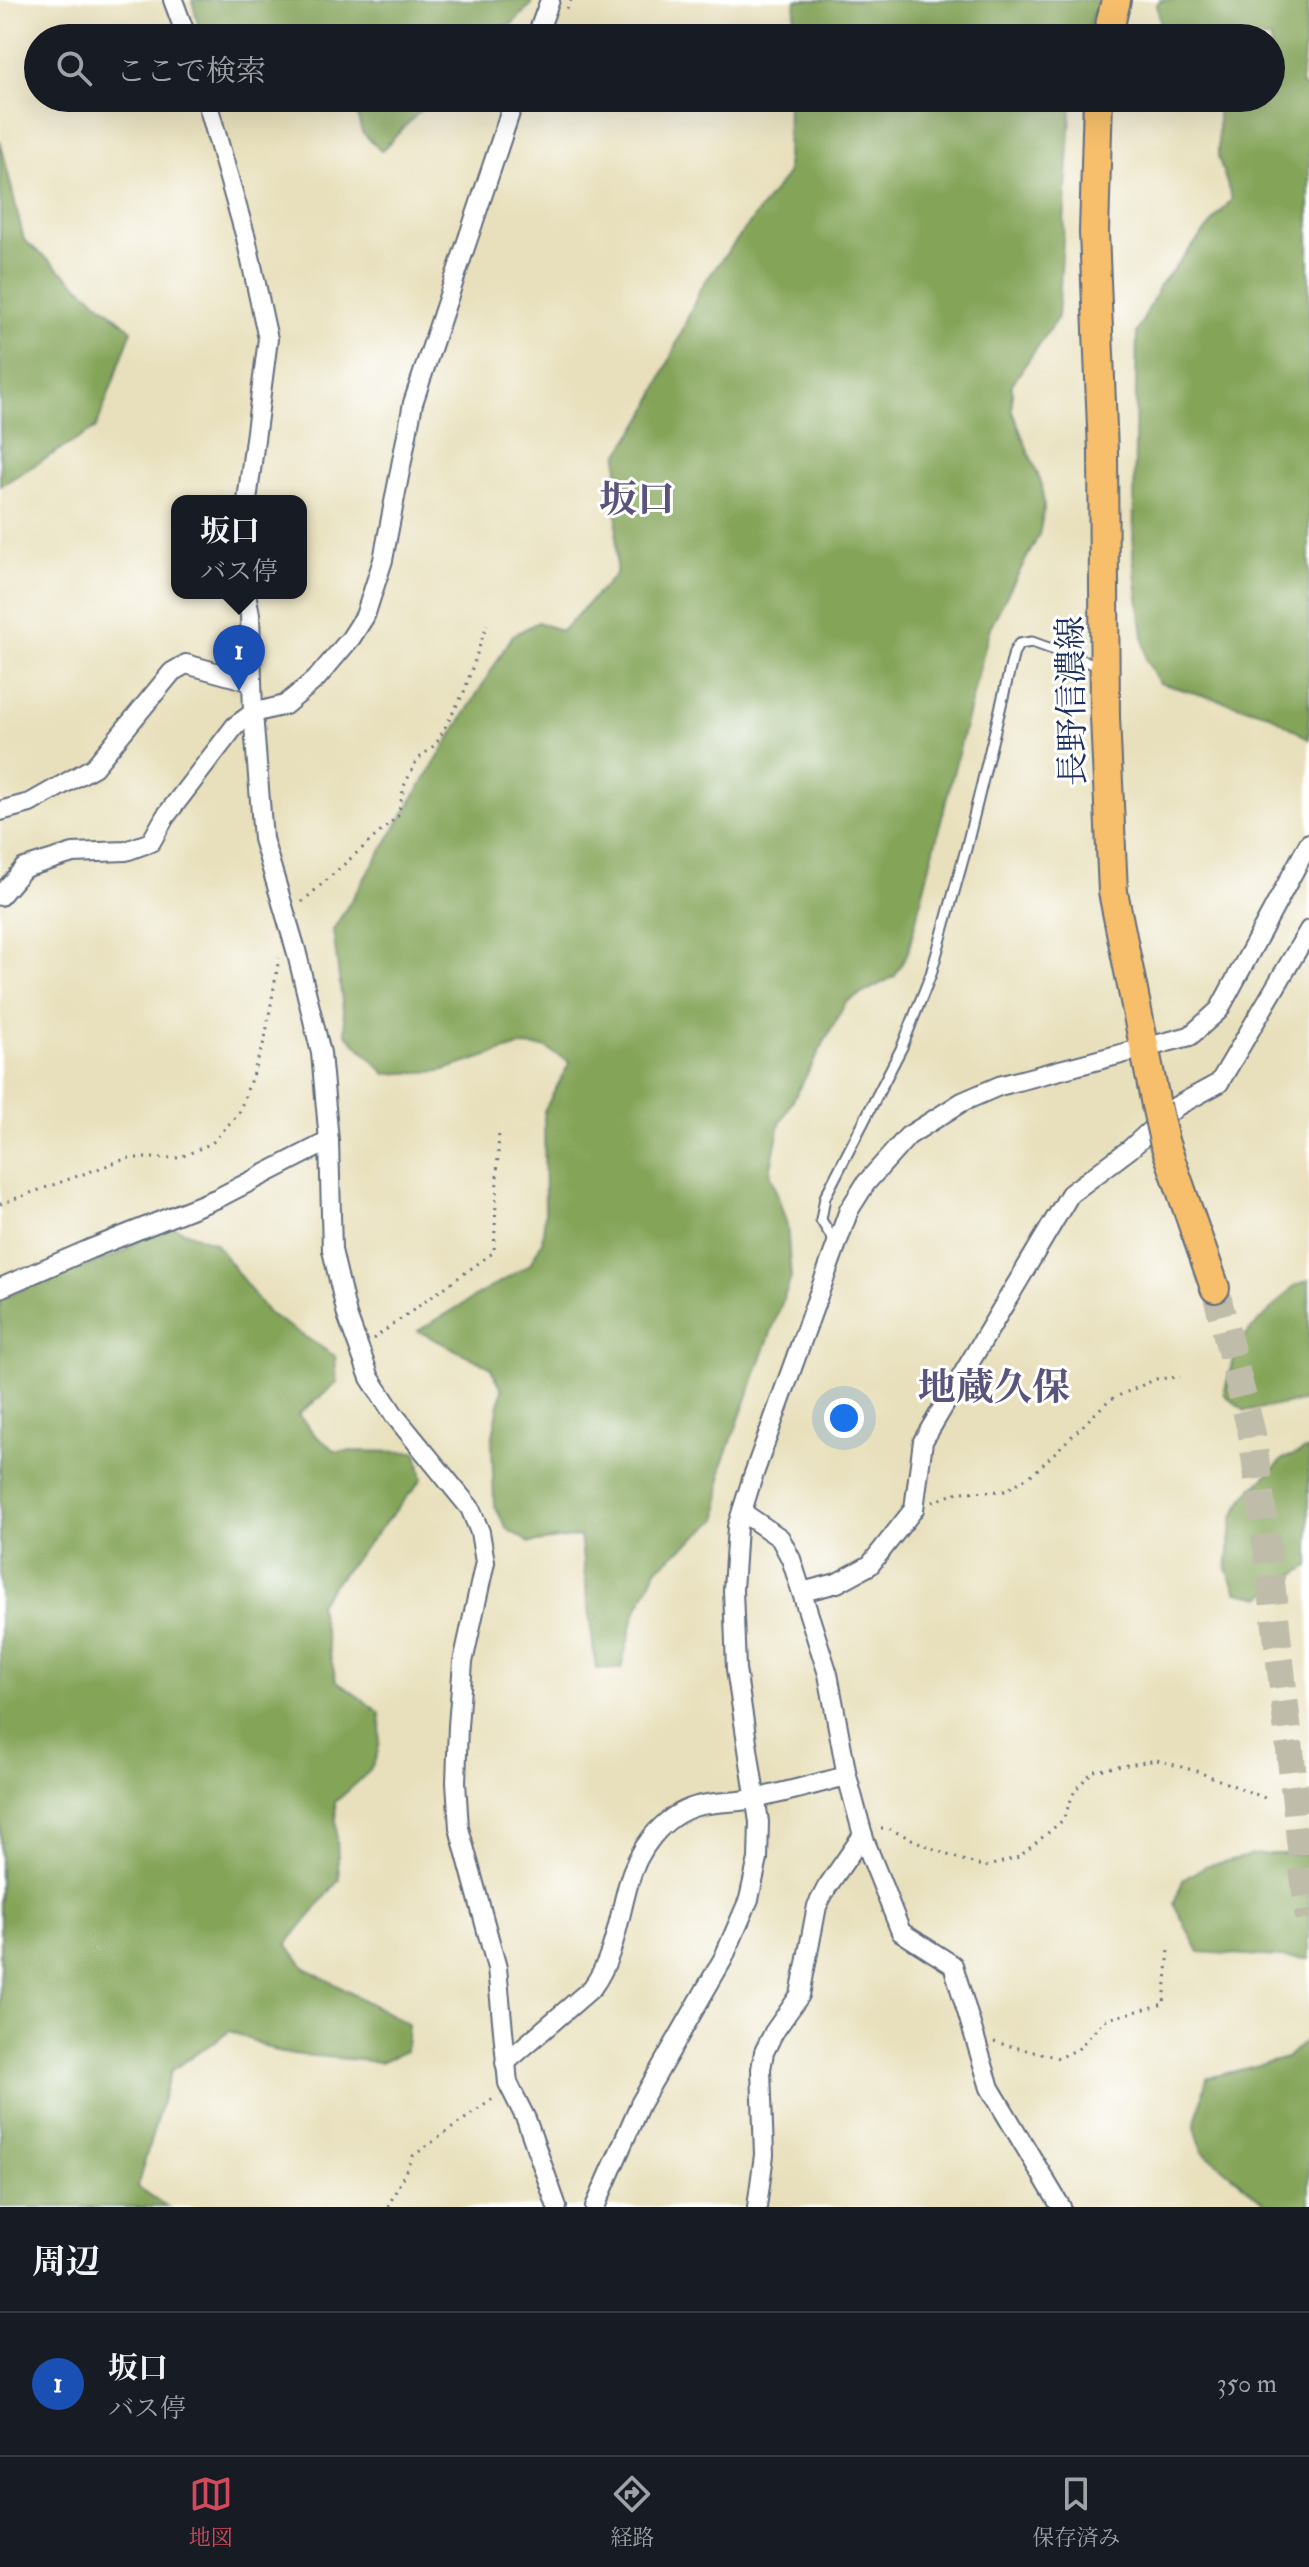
<!DOCTYPE html>
<html lang="ja">
<meta charset="utf-8">
<style>
body{margin:0;font-family:"IM FELL Double Pica","Noto Serif JP",serif;background:#242831;color:#f1f3f6}
.you{position:absolute;left:844px;top:1418px;width:28px;height:28px;margin:-20px;border:6px solid #fff;border-radius:50%;background:#1a73e8;box-shadow:0 0 0 12px #1a73e833}
.badge{display:grid;place-items:center;width:52px;height:52px;border-radius:50%;background:#d1495b;color:#fff;font-size:26px;font-weight:700}
.pin{position:absolute;translate:-50% -66px;filter:drop-shadow(0 2px 4px #0008)}
.pin::after{content:'';position:absolute;top:42px;width:28px;height:24px;background:inherit;clip-path:polygon(0 0,100% 0,50% 100%)}
.popup{position:absolute;left:171px;top:495px;width:136px;height:104px;box-sizing:border-box;display:grid;place-content:center;border-radius:16px;background:#171b24;filter:drop-shadow(0 2px 6px #0005);font-size:26px;white-space:nowrap;color:#9ea1a6}
.popup b{font-size:30px;color:#f1f3f6}
.popup::after{content:'';position:absolute;left:50%;top:100%;margin-left:-16px;border:16px solid transparent;border-top-color:#171b24}
.list{margin:0;padding:0;list-style:none}
h2{display:flex;justify-content:space-between;align-items:center;height:104px;margin:0;padding:0 32px;font-size:34px}
h2 small{font-size:26px;font-weight:400;color:#9ea1a6}
.list li{display:grid;grid-template-columns:52px 1fr auto;gap:24px;align-items:center;box-sizing:border-box;height:144px;padding:0 32px;border-top:2px solid #363941}
.list b{display:block;font-size:30px;white-space:nowrap}
.list p{margin:0;font-size:26px;white-space:nowrap;color:#9ea1a6}
.list em{font-size:26px;font-style:normal;color:#9ea1a6}
.icon{flex:none;width:44px;height:44px;fill:none;stroke:currentColor;stroke-width:2;stroke-linecap:round;stroke-linejoin:round}
.map{position:relative;flex:none;width:1309px;height:2207px;overflow:hidden}
.search{position:absolute;background:#171b24;box-shadow:0 8px 32px #0002;left:24px;right:24px;top:24px;height:88px;display:flex;align-items:center;gap:20px;box-sizing:border-box;padding:0 28px;border-radius:44px;color:#9ea1a6;font-size:30px}
.sheet{height:248px;background:#171b24}
nav{display:flex;justify-content:space-around;align-items:center;box-sizing:border-box;height:112px;border-top:2px solid #363941;background:#171b24;font-size:22px;color:#9ea1a6}
nav a{display:grid;justify-items:center;gap:4px}
nav .on{color:#d1495b}
.map>svg:first-child{display:block}
.forest{fill:#84a459;stroke:#506a5c;stroke-width:2}
.lines{fill:none;stroke-linecap:round;stroke-linejoin:round}
.primary-tunnel{stroke:#bfbda9;stroke-width:28;stroke-dasharray:28 14;stroke-linecap:butt}
.service-casing{stroke:#636d7f;stroke-width:13}
.minor-casing{stroke:#636d7f;stroke-width:22}
.primary-casing{stroke:#636d7f;stroke-width:32}
.path{stroke:#636d7f;stroke-width:3;stroke-dasharray:2 6;stroke-linecap:butt}
.service{stroke:#fff;stroke-width:9}
.minor{stroke:#fff;stroke-width:18}
.primary{stroke:#f7bf6c;stroke-width:28}
.primary-bridge-casing{stroke:#636d7f;stroke-width:32;stroke-linecap:butt}
.primary-bridge{stroke:#f7bf6c;stroke-width:28}
.labels{text-anchor:middle;stroke-width:6;stroke-linejoin:round;paint-order:stroke}
.street-label{font-size:34px;fill:#1b2f5e;stroke:#fff}
.quarter-label{font-size:38px;font-weight:bold;fill:#5a547c;stroke:#fff}
</style>
<div class="map">
<svg width="1309" height="2207" viewBox="0 0 1309 2207">
<rect width="100%" height="100%" fill="#fff"/>
<filter id="ink" filterUnits="userSpaceOnUse"><feTurbulence type="fractalNoise" baseFrequency=".0125" numOctaves="2"/><feDisplacementMap in="SourceGraphic" scale="16" xChannelSelector="R" yChannelSelector="G"/><feConvolveMatrix kernelMatrix="1 2 1 2 8 2 1 2 1" color-interpolation-filters="sRGB"/></filter>
<filter id="wash" filterUnits="userSpaceOnUse"><feTurbulence type="fractalNoise" baseFrequency=".006" numOctaves="4" result="noise"/><feDisplacementMap in="SourceGraphic" scale="32" xChannelSelector="R" yChannelSelector="G"/><feGaussianBlur stdDeviation="1.8" result="paint"/><feColorMatrix in="noise" values="0 0 0 0 0 0 0 0 0 0 0 0 0 0 0 0 0 1.4 0 .05"/><feComposite in="paint" operator="in"/></filter>
<g filter="url(#wash)">
<rect width="100%" height="100%" fill="#e8e0bc"/>
<g class="forest">
<path d="M192 0H532L531 5 512 24 462 38H219L199 27Z"/>
<path d="M796 0H1098L1085 38H792Z"/>
<path d="M1160 0H1309L1301 84 1309 92V739L1269 714 1159 683 1146 660 1133 557 1137 332 1160 285 1232 199 1218 156V98H1271V38H1163L1157 5Z"/>
<path d="M352 98H424L420 111 381 151 362 132Z"/>
<path d="M788 98H1072L1058 317 1012 384V411L1042 485 1044 509 1039 535 990 627 908 952 895 976 846 1002 780 1124 770 1172 787 1225 791 1278 722 1466 718 1519 657 1569 634 1616 621 1669H596L580 1536 530 1543 507 1529 494 1505 492 1441 502 1389 490 1367 418 1331 530 1264 542 1242 545 1214 544 1111 570 1062 544 1047 519 1046 441 1071 386 1074 346 1034 333 930 513 635 538 622 562 631 616 574 618 455 647 412 701 287 787 174Z"/>
<path d="M0 140 24 240 132 330 96 428 0 486Z"/>
<path d="M163 1223 215 1243 268 1313 335 1356 337 1383 298 1415 315 1435 336 1451 417 1452 422 1479 318 1603 336 1680 380 1713C382 1766 373 1769 335 1802L339 1880 287 1944 305 1968 408 2024 406 2051 381 2062 281 2053 230 2031 171 2071 137 2187 168 2207H0V1298L119 1254Z"/>
<path d="M1309 1280V1400L1245 1411 1224 1394 1237 1344 1294 1286Z"/>
<path d="M1309 1449V1566L1261 1597 1237 1592 1227 1569 1233 1518 1246 1495 1283 1459Z"/>
<path d="M1258 1854H1309V1959L1199 1952 1174 1904 1183 1880 1205 1866Z"/>
<path d="M1309 2037V2207H1270L1202 2151 1195 2127 1207 2078 1287 2058Z"/>
</g>
</g>
<g filter="url(#ink)">
<g class="lines">
<path class="primary-tunnel" d="M1215 1288 1252 1434 1268 1555 1309 1919"/>
<defs>
<path id="service" d="M836 1244 821 1220 825 1197 902 1047 931 974 966 849 1014 652 1019 644 1032 642 1102 667"/>
<g id="minor">
<path d="M173 0 187 38"/>
<path d="M536 38 550 0"/>
<path d="M206 98 246 238 268 339 247 501"/>
<path d="M246 593 250 615 253 713 263 839 296 950 321 1053 329 1141 332 1250 347 1315 370 1378 395 1416 470 1508 480 1532 485 1562 463 1662 458 1726 456 1782 459 1828 497 1968 508 2083 526 2119 557 2207"/>
<path d="M0 811 30 803 94 767 172 672 186 664 252 682"/>
<path d="M0 896 24 868 73 853 126 851 151 842 165 817 235 726 253 713 285 705 317 678 351 638 365 616 383 560 413 403 515 98"/>
<path d="M0 1288 90 1249 218 1198 329 1141"/>
<path d="M742 1512 780 1538 791 1559 828 1674 847 1776"/>
<path d="M802 1592 837 1583 870 1565 914 1509 923 1441 1070 1194 1130 1149 1177 1106 1219 1083 1309 930"/>
<path d="M505 2063 592 1988C614 1958 618 1921 628 1885 637 1851 661 1816 697 1806 717 1801 738 1803 758 1798 788 1792 818 1783 847 1776L864 1839 901 1932 953 1965 990 2088 1061 2207"/>
<path d="M595 2207 640 2104 723 1959 749 1899 758 1859 759 1822 736 1669 733 1590 737 1527 752 1479 849 1210 866 1183 908 1136 962 1102 999 1086 1190 1036 1219 1010 1309 843"/>
<path d="M757 2207 764 2155 761 2069 764 2052 774 2032 800 1995 817 1906 827 1887 863 1835"/>
</g>
<g id="primary">
<path d="M1107 38 1116 0"/>
<path d="M1098 98 1094 232 1103 452 1105 717 1113 892 1156 1105"/>
<path d="M1164 1141 1215 1288"/>
</g>
</defs>
<use href="#service" class="service-casing"/>
<use href="#minor" class="minor-casing"/>
<use href="#primary" class="primary-casing"/>
<g class="path">
<path d="M567 9 571 0"/>
<path d="M302 902 398 816 404 786 417 760 436 744 464 692 487 624"/>
<path d="M0 1204 128 1158H179L212 1143 239 1113 265 1039 279 958"/>
<path d="M373 1339 494 1252 499 1130"/>
<path d="M933 1502 958 1492 1005 1491 1034 1473 1109 1400 1156 1379 1180 1377"/>
<path d="M881 1829H889L950 1856 985 1867 1019 1857 1063 1820 1075 1790 1093 1771 1157 1760 1196 1771 1265 1798"/>
<path d="M994 2042 1059 2058 1078 2049 1104 2020 1164 2004 1169 1950"/>
<path d="M388 2207 413 2156 494 2098"/>
</g>
<use href="#service" class="service"/>
<use href="#minor" class="minor"/>
<use href="#primary" class="primary"/>
<defs>
<path id="primary-bridge" d="M1156 1105 1164 1141"/>
</defs>
<use href="#primary-bridge" class="primary-bridge-casing"/>
<use href="#primary-bridge" class="primary-bridge"/>
</g>
</g>
<g class="labels">
<g class="street-label">
<text transform="translate(1071 701) rotate(-91)" y="12">長野信濃線</text>
</g>
<g class="quarter-label">
<text x="637" y="512">坂口</text>
<text x="994" y="1400">地蔵久保</text>
</g>
</g>
</svg>
<div class="you"></div>
<div class="pin badge" style="left:239px;top:691px;background:#1a4fb4">1</div>
<div class="popup"><b>坂口</b>バス停</div>
<div class="search"><svg class="icon" aria-label="search" viewBox="0 0 24 24"><circle cx="10" cy="10" r="6"/><path d="M15 15l6 6"/></svg>ここで検索</div>
</div>
<section class="sheet">
<h2>周辺<small></small></h2>
<ul class="list">
<li><span class="badge" style="background:#1a4fb4">1</span><div><b>坂口</b><p>バス停</p></div><em>350 m</em></li>
</ul>
</section>
<nav>
<a class="on"><svg class="icon" aria-label="map" viewBox="0 0 24 24"><path d="M3 6l6-2 6 2 6-2v14l-6 2-6-2-6 2zM9 4v14M15 6v14"/></svg>地図</a>
<a><svg class="icon" aria-label="directions" viewBox="0 0 24 24"><path d="M12 3l9 9-9 9-9-9zM9 14v-3h6M13 9l2 2-2 2"/></svg>経路</a>
<a><svg class="icon" aria-label="saved" viewBox="0 0 24 24"><path d="M7 4h10v16l-5-4-5 4z"/></svg>保存済み</a>
</nav>
